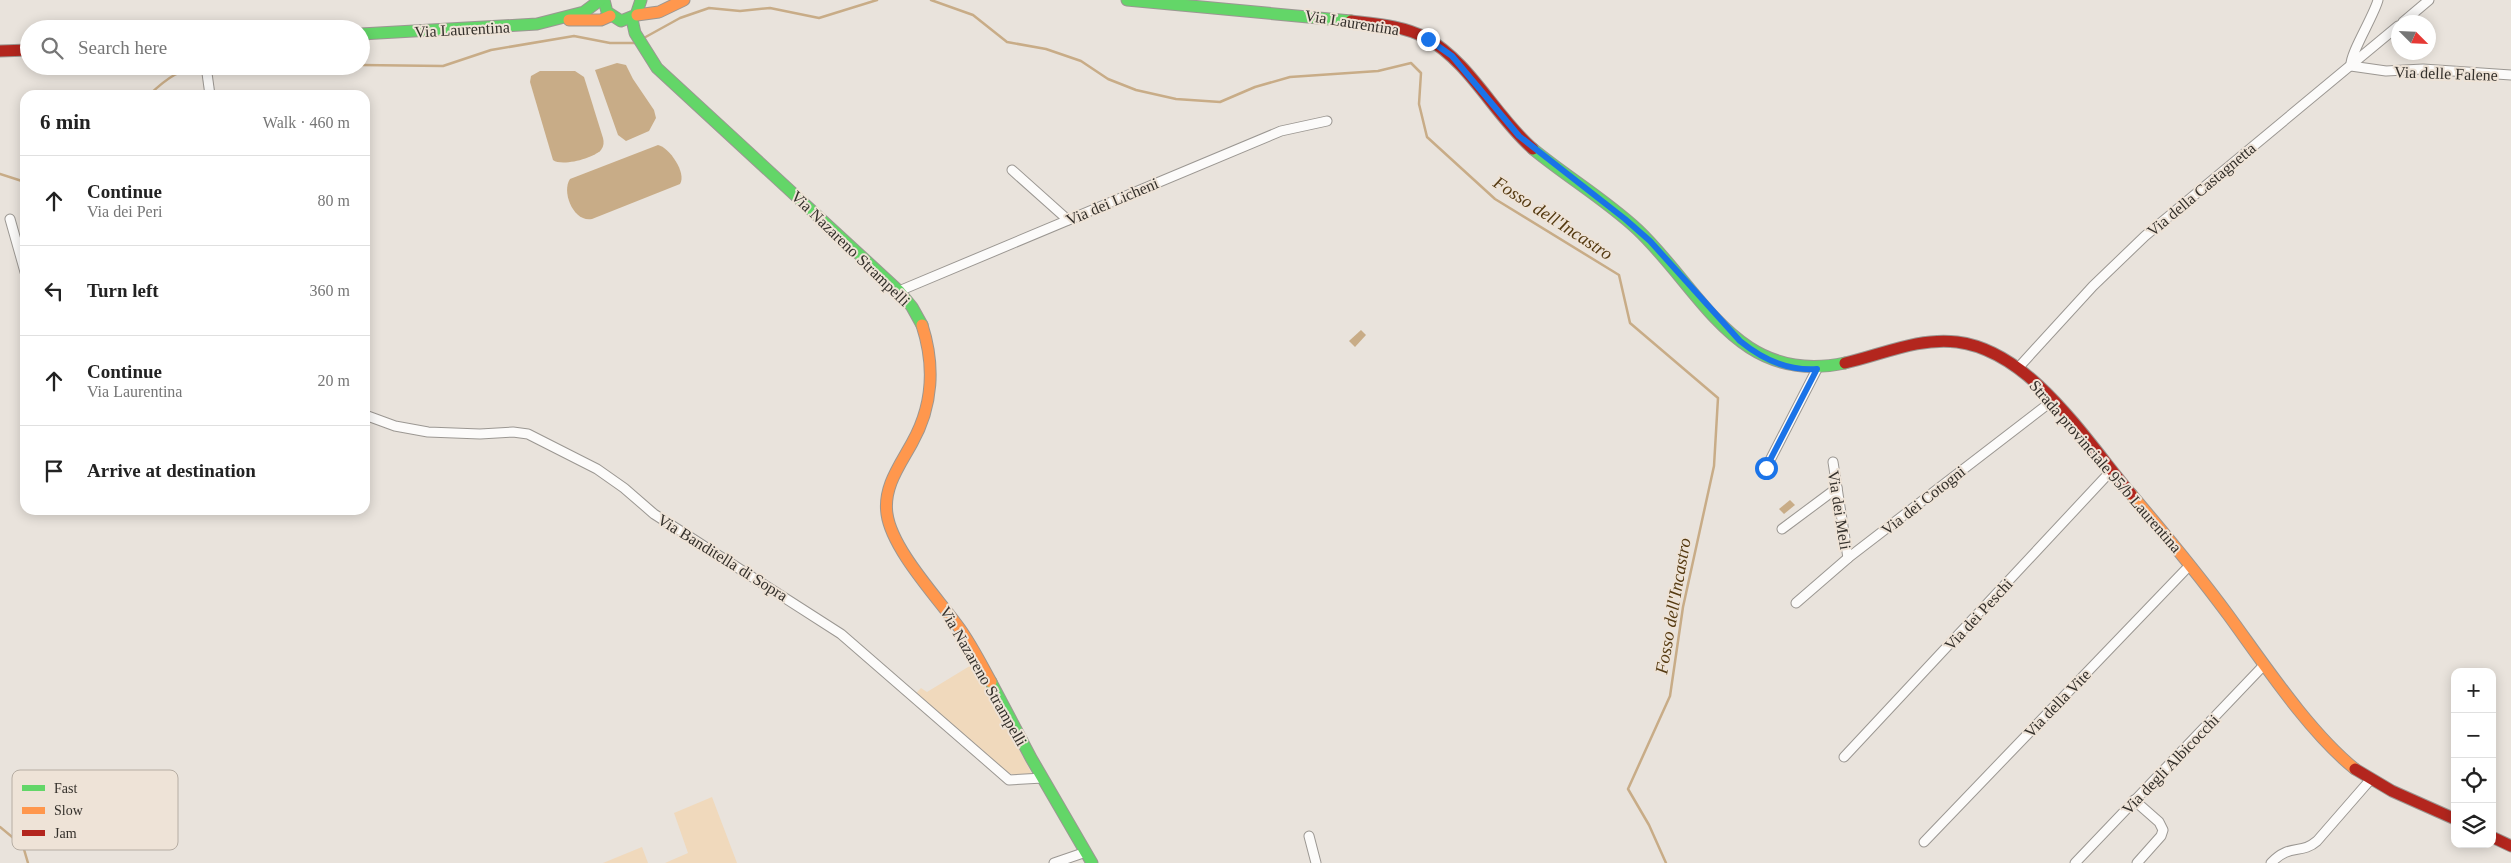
<!DOCTYPE html>
<meta charset="utf-8">
<style>
body{margin:0;font-family:Georgia,serif;background:#f6f6f6;color:#222}
.controls{position:absolute;right:15px;bottom:15px;display:grid;overflow:hidden;border-radius:10px;box-shadow:0 2px 12px #0003}
.controls button{width:45px;height:45px;display:grid;place-items:center;padding:0;border:0;border-bottom:1px solid #e0e0e0;background:#fff;color:#222;font:25px sans-serif}
.compass{position:absolute;left:2391px;top:15px;width:45px;height:45px;border-radius:50%;background:#fff;box-shadow:0 2px 12px #0003;rotate:114deg}
.stop{position:absolute;width:15px;height:15px;margin:-11px;border:4px solid #1a73e8;border-radius:50%;background:#fff}
.stop.end{background:#1a73e8;border-color:#fff;box-shadow:0 1px 5px #0008}
.list{margin:0;padding:0;list-style:none}
h2{display:flex;justify-content:space-between;align-items:center;height:65px;margin:0;padding:0 20px;font-size:21px}
h2 small{font-size:16px;font-weight:400;color:#767676}
.list li{display:grid;grid-template-columns:32px 1fr auto;gap:15px;align-items:center;box-sizing:border-box;height:90px;padding:0 20px;border-top:1px solid #e0e0e0}
.list b{display:block;font-size:19px;white-space:nowrap}
.list p{margin:0;font-size:16px;white-space:nowrap;color:#767676}
.list em{font-size:16px;font-style:normal;color:#767676}
.icon{flex:none;width:28px;height:28px;fill:none;stroke:currentColor;stroke-width:2;stroke-linecap:round;stroke-linejoin:round}
.map{position:relative;flex:none;width:2511px;height:863px;overflow:hidden}
.search{position:absolute;background:#fff;box-shadow:0 2px 12px #0003;left:20px;top:20px;width:350px;height:55px;display:flex;align-items:center;gap:12px;box-sizing:border-box;padding:0 18px;border-radius:28px;color:#767676;font-size:19px}
.panel{position:absolute;background:#fff;box-shadow:0 2px 12px #0003;left:20px;top:90px;width:350px;height:425px;border-radius:15px}
.map>svg:first-child{display:block}
.green{fill:#f0d9bc}
.water{fill:#c8ac87}
.lines{fill:none;stroke-linecap:round;stroke-linejoin:round}
.stream{stroke:#c8ac87;stroke-width:2.5}
.street-casing{stroke:#9b9792;stroke-width:11}
.fast-casing{stroke:#9b9792;stroke-width:13}
.slow-casing{stroke:#9b9792;stroke-width:13}
.jam-casing{stroke:#9b9792;stroke-width:13}
.street{stroke:#fcfbfa;stroke-width:9}
.fast{stroke:#63d668;stroke-width:11}
.slow{stroke:#ff974d;stroke-width:11}
.jam{stroke:#b3261e;stroke-width:11}
.route{stroke:#1a73e8;stroke-width:6}
.labels{text-anchor:middle;stroke-width:4;stroke-linejoin:round;paint-order:stroke}
.street-label{font-size:16px;fill:#34302b;stroke:#eee3d7}
.water-label{font-size:18px;font-style:italic;fill:#553a11;stroke:#eee3d7}
.key{fill:#eee3d7;stroke:#b6ada3;stroke-width:1}
.key-label{font-size:14px;fill:#34302b}
</style>
<div class="map">
<svg width="2511" height="863" viewBox="0 0 2511 863">
<rect width="100%" height="100%" fill="#e9e3dc"/>
<g class="green">
<path d="M973 664 1032 774 1018 776 1006 772 916 693 921 688 927 692Z"/>
<path d="M712 797 737 863H665L688 853 674 813Z"/>
<path d="M642 847 648 863H603Z"/>
</g>
<g class="water">
<path d="M617 63 626 65 633 79 654 110 656 118 649 131 626 141 618 135 595 70Z"/>
<path d="M540 71H575L584 77 603 138C604 142 604 146 601 150 594 158 562 167 553 160L530 82 531 76Z"/>
<path d="M658 145C669 147 687 173 680 184L592 219C574 223 561 192 570 179Z"/>
<path d="M1361 330 1366 335 1355 347 1349 341Z"/>
<path d="M1790 500 1795 505 1784 514 1779 509Z"/>
</g>
<g class="lines">
<g class="stream">
<path d="M931 0 973 15 1007 42 1046 49 1081 61 1108 79 1136 90 1176 99 1220 102 1255 87 1290 77 1378 71 1411 63 1421 73 1419 104 1427 137 1495 199 1619 275 1630 323 1718 398 1714 466 1683 607 1670 696 1628 789 1649 825 1666 863"/>
<path d="M642 39 680 18 709 8 740 11 770 8 819 18 877 0"/>
<path d="M361 65 443 66 491 50 574 36 610 43H635"/>
<path d="M210 72C232 76 251 74 272 66"/>
<path d="M149 95C165 80 182 65 205 70"/>
<path d="M0 174 25 182"/>
<path d="M0 827 23 846 28 863"/>
</g>
<defs>
<g id="street">
<path d="M2378 0C2374 16 2349 55 2351 66L2386 71 2423 69 2511 75"/>
<path d="M2403 22 2429 0"/>
<path d="M206 66 210 95"/>
<path d="M1012 170 1068 220"/>
<path d="M10 219 25 272"/>
<path d="M899 291 1281 131 1327 121"/>
<path d="M2018 368 2093 286 2145 236 2398 26"/>
<path d="M365 415 395 426 428 432 480 434 513 432 528 434 597 469 624 488 654 514 841 634 1009 780 1043 778"/>
<path d="M1833 462 1848 558"/>
<path d="M1766 468 1817 369"/>
<path d="M1782 529 1837 488"/>
<path d="M1796 603 1848 558 2052 401"/>
<path d="M1844 757 2111 471"/>
<path d="M2134 800 2159 822 2163 830 2161 836 2137 863"/>
<path d="M1309 836 1316 863"/>
<path d="M1924 842 2190 565"/>
<path d="M1054 863 1086 852"/>
<path d="M2075 863 2264 665"/>
<path d="M2271 863C2290 843 2301 855 2317 841L2371 779"/>
</g>
<g id="fast">
<path d="M604 0 607 12 621 21 636 15 641 0"/>
<path d="M1127 0 1351 21"/>
<path d="M632 19 635 33 657 68 899 291 912 307 922 325"/>
<path d="M361 34 537 24 584 12 600 0"/>
<path d="M1533 149C1567 177 1606 200 1638 230 1703 292 1737 386 1845 363"/>
<path d="M991 682 1031 758 1092 863"/>
</g>
<g id="slow">
<path d="M637 15 659 12 684 0"/>
<path d="M569 20H601L610 16"/>
<path d="M922 325C935 365 933 406 912 443 900 465 883 487 887 514 892 550 939 599 960 629 972 646 981 664 991 682"/>
<path d="M2131 494C2165 534 2198 574 2229 616 2264 664 2309 732 2355 769"/>
</g>
<g id="jam">
<path d="M1351 21C1376 24 1404 26 1426 38 1470 62 1495 116 1533 149"/>
<path d="M0 51 29 50"/>
<path d="M1845 363C1881 355 1919 337 1957 342 2031 351 2086 441 2131 494"/>
<path d="M2355 769 2392 791 2455 819"/>
<path d="M2492 837 2511 846"/>
</g>
</defs>
<use href="#street" class="street-casing"/>
<use href="#fast" class="fast-casing"/>
<use href="#slow" class="slow-casing"/>
<use href="#jam" class="jam-casing"/>
<use href="#street" class="street"/>
<use href="#fast" class="fast"/>
<use href="#slow" class="slow"/>
<use href="#jam" class="jam"/>
</g>
<g class="lines">
<path class="route" d="M1428 39 1452 56 1519 136 1625 219 1650 241 1740 341C1762 359 1789 371 1817 369L1766 468"/>
</g>
<g class="labels">
<g class="street-label">
<text transform="translate(1352 22) rotate(9)" y="6">Via Laurentina</text>
<text transform="translate(462 29) rotate(-3)" y="6">Via Laurentina</text>
<text transform="translate(2446 73) rotate(2)" y="6">Via delle Falene</text>
<text transform="translate(2201 189) rotate(-40)" y="6">Via della Castagnetta</text>
<text transform="translate(1112 201) rotate(-23)" y="6">Via dei Licheni</text>
<text transform="translate(851 248) rotate(44)" y="6">Via Nazareno Strampelli</text>
<text transform="translate(2106 466) rotate(49)" y="6">Strada provinciale 95/b Laurentina</text>
<text transform="translate(1923 500) rotate(-38)" y="6">Via dei Cotogni</text>
<text transform="translate(1840 510) rotate(81)" y="6">Via dei Meli</text>
<text transform="translate(723 557) rotate(32)" y="6">Via Banditella di Sopra</text>
<text transform="translate(1978 614) rotate(-47)" y="6">Via dei Peschi</text>
<text transform="translate(984 676) rotate(60)" y="6">Via Nazareno Strampelli</text>
<text transform="translate(2057 703) rotate(-46)" y="6">Via della Vite</text>
<text transform="translate(2170 764) rotate(-46)" y="6">Via degli Albicocchi</text>
</g>
<g class="water-label">
<text transform="translate(1553 218) rotate(33)" y="6">Fosso dell'Incastro</text>
<text transform="translate(1673 606) rotate(-80)" y="6">Fosso dell'Incastro</text>
</g>
</g>
<rect x="12" y="770" width="166" height="80" rx="8" class="key"/>
<rect x="22" y="785" width="23" height="6" fill="#63d668"/>
<rect x="22" y="807" width="23" height="7" fill="#ff974d"/>
<rect x="22" y="830" width="23" height="6" fill="#b3261e"/>
<g class="key-label">
<text x="54" y="793">Fast</text>
<text x="54" y="815">Slow</text>
<text x="54" y="838">Jam</text>
</g>
</svg>
<div class="controls">
<button>+</button>
<button>−</button>
<button><svg class="icon" aria-label="locate" viewBox="0 0 24 24"><circle cx="12" cy="12" r="6"/><path d="M12 2v4M12 18v4M2 12h4M18 12h4"/></svg></button>
<button><svg class="icon" aria-label="layers" viewBox="0 0 24 24"><path d="M12 4l9 5-9 5-9-5zM3 14l9 5 9-5"/></svg></button>
</div>
<svg class="compass" viewBox="-18 -18 36 36"><path d="M0-13l5 13h-10z" fill="#e53935"/><path d="M0 13l5-13h-10z" fill="#767676"/></svg>
<div class="stop" style="left:1766px;top:468px"></div>
<div class="stop end" style="left:1428px;top:39px"></div>
<div class="search"><svg class="icon" aria-label="search" viewBox="0 0 24 24"><circle cx="10" cy="10" r="6"/><path d="M15 15l6 6"/></svg>Search here</div>
<section class="panel">
<h2>6 min<small>Walk · 460 m</small></h2>
<ul class="list">
<li><svg class="icon" aria-label="ahead" viewBox="0 0 24 24"><path d="M12 20V5M6 11l6-6 6 6"/></svg><div><b>Continue</b><p>Via dei Peri</p></div><em>80 m</em></li>
<li><svg class="icon" aria-label="left" viewBox="0 0 24 24"><path d="M17 20v-9H6M10 6l-5 5 5 5"/></svg><div><b>Turn left</b></div><em>360 m</em></li>
<li><svg class="icon" aria-label="ahead" viewBox="0 0 24 24"><path d="M12 20V5M6 11l6-6 6 6"/></svg><div><b>Continue</b><p>Via Laurentina</p></div><em>20 m</em></li>
<li><svg class="icon" aria-label="arrive" viewBox="0 0 24 24"><path d="M6 21V4h12l-3 4 3 4H6"/></svg><div><b>Arrive at destination</b></div></li>
</ul>
</section>
</div>
